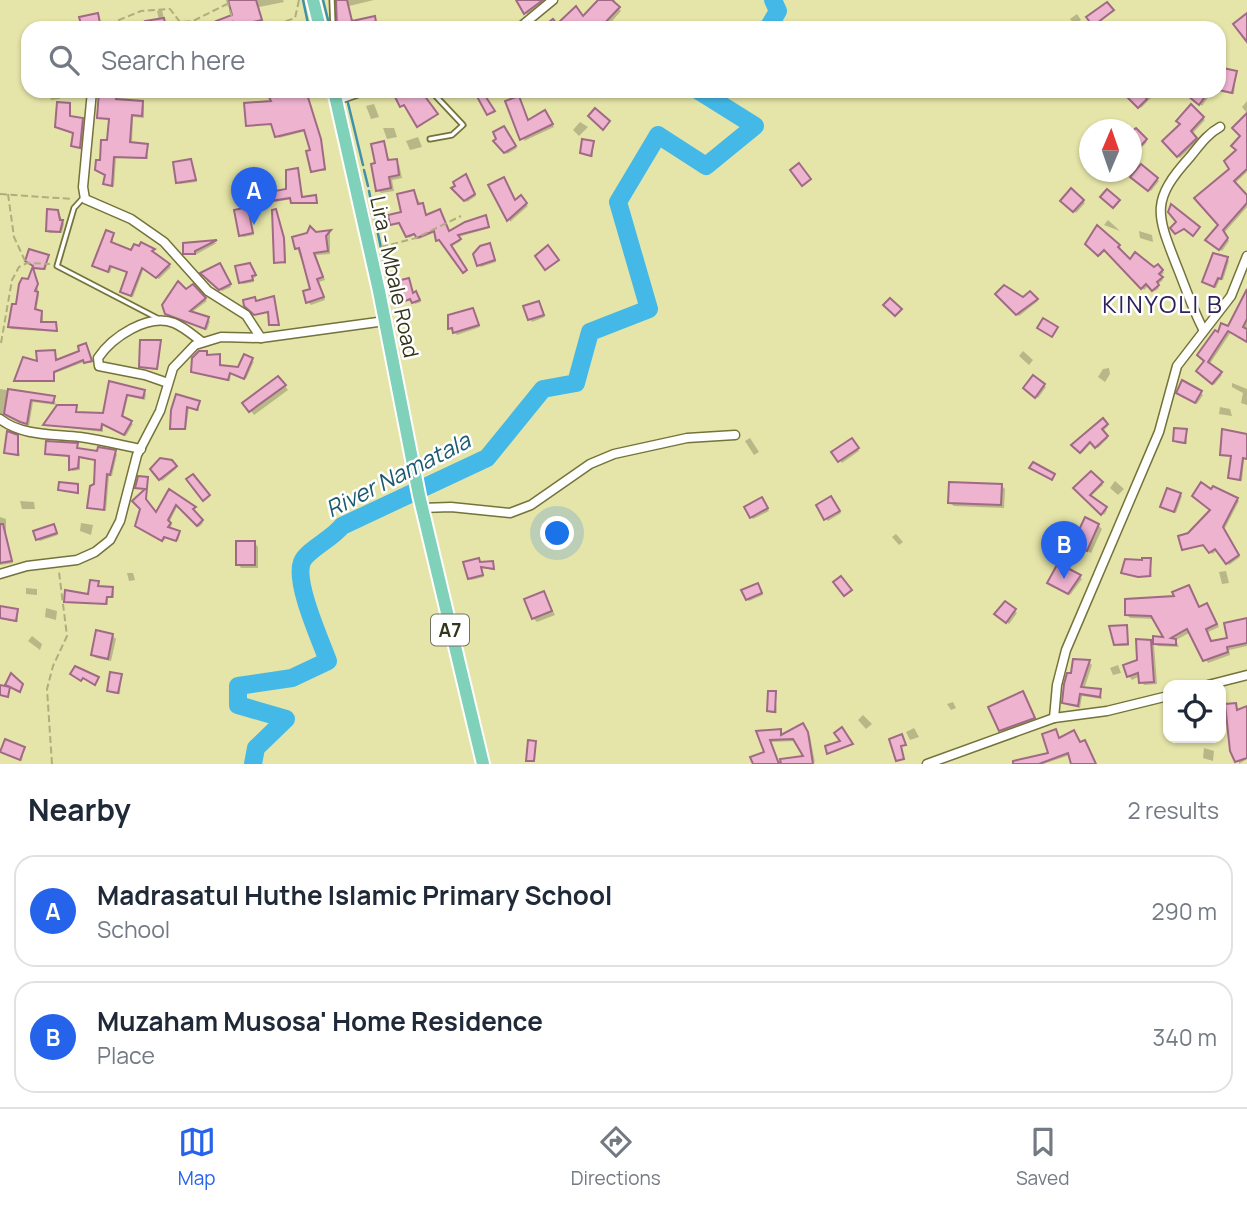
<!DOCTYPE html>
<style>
body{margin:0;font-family:Manrope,sans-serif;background:#f6f6f7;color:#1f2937}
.controls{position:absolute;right:21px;bottom:21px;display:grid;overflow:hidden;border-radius:14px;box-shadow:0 2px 5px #0004}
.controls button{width:63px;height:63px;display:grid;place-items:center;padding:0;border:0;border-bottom:2px solid #e0e1e3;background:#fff;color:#1f2937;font:35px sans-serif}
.compass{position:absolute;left:1079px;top:119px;width:63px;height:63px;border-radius:50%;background:#fff;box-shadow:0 2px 5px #0004;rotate:2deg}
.you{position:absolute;left:558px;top:534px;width:24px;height:24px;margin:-18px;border:5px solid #fff;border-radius:50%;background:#1a73e8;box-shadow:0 0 0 10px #1a73e833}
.badge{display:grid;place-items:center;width:46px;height:46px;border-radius:50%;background:#2563eb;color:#fff;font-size:23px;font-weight:700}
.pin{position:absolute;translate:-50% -58px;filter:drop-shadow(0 2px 4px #0008)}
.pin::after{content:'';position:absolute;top:37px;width:24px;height:21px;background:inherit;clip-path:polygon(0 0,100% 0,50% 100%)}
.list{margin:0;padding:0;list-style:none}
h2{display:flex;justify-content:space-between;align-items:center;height:91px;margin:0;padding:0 28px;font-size:30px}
h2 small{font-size:23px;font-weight:400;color:#747a83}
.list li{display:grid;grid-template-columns:46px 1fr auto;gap:21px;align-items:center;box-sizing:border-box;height:112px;margin:0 14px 14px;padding:0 14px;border:2px solid #e0e1e3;border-radius:21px}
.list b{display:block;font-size:26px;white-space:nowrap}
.list p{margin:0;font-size:23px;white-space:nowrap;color:#747a83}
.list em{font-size:23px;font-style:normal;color:#747a83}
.icon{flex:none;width:38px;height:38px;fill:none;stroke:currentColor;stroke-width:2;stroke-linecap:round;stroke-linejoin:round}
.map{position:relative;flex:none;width:1247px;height:764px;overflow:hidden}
.search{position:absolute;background:#fff;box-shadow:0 2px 5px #0004;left:21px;right:21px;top:21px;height:77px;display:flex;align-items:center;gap:18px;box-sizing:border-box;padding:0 24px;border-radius:21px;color:#747a83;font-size:26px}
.sheet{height:343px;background:#fff}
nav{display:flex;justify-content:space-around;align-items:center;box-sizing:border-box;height:98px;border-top:2px solid #e0e1e3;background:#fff;font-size:19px;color:#747a83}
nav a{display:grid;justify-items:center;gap:4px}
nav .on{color:#2563eb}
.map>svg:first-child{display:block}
.shadow{fill:#0003;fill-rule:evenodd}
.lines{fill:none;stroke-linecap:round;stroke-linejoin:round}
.stream{stroke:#3f91aa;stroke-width:2.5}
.river{stroke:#44b9e7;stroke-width:18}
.building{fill:#eeb3cf;stroke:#a06a85;stroke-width:2}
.service-casing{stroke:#73733b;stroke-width:7}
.minor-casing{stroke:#73733b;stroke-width:11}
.primary-casing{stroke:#fff;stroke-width:16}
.path{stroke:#aeae7e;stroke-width:2;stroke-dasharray:7 3.5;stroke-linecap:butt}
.service{stroke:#fff;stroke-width:3.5}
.minor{stroke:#fff;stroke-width:8}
.primary{stroke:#80d1ba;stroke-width:12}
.labels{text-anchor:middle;stroke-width:5;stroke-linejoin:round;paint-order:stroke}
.shield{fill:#fff;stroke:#717261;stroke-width:2}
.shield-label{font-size:19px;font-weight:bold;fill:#34351d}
.street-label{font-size:21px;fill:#34351d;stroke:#fff}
.water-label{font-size:23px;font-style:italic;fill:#1b5971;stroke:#fff}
.quarter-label{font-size:24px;letter-spacing:2px;fill:#2d215c;stroke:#fff}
</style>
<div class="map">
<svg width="1247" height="764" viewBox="0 0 1247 764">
<rect width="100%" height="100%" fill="#e5e5a9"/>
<g class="shadow">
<path d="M230 0H283L284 2 259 7 263 22 255 25 256 28H221L219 22 234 16Z"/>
<path d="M337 0H374L349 6 353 23 374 18 378 28H343Z"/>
<path d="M519 0H545L547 3 529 17Z"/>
<path d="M600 0H615L613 3 621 11 606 28H544L557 26 572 9 584 18Z"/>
<path d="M162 10 166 28H148L159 20 157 11Z"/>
<path d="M1077 14 1081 20 1074 24 1070 19Z"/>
<path d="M1236 73 1234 94 1222 92 1220 90Z"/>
<path d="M48 91H60V99L51 100Z"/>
<path d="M99 91H119L118 101 144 105V118L133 117 132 144 147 146 148 159 116 158 114 187 105 183 107 176 101 162 109 142 111 120 99 117Z"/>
<path d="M268 91H306L322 143 326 171H312V151L306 131 279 138 274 125H248L273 103Z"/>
<path d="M476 91H487L489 97 486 98 495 113 489 114Z"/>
<path d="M1136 91 1139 93 1158 91 1141 108 1130 97Z"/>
<path d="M1190 91H1211L1212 92 1202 106 1188 93Z"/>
<path d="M1247 101V113L1242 107Z"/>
<path d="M70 104 71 118 84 121 82 149 73 145 81 134 57 126Z"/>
<path d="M374 104 379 117 371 119 366 106Z"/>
<path d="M1191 107 1205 120 1192 134 1197 141 1180 158 1164 141 1182 124Z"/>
<path d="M547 115 554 127 524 141 528 121Z"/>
<path d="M1247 116V172L1234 184 1247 198V207L1224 233 1229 241 1222 251 1210 242 1220 225 1231 169Z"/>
<path d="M580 122 588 127 579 136 573 130Z"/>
<path d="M1126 123 1147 142 1140 149 1134 143 1132 146V130H1119Z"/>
<path d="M383 128H394L397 137 387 139Z"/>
<path d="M506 130 517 148 507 154 496 141Z"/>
<path d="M418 137 422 147 410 150 406 141Z"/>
<path d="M593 142V157L584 155 581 153Z"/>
<path d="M383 143 390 162 399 164 402 178 392 180 394 191 381 193 377 190 378 164Z"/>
<path d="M191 161 197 182 180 184 177 182Z"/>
<path d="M1141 166 1159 181 1151 191 1133 176Z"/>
<path d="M298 170 303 198 316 197 318 204H295L292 199 269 203 267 201 288 191Z"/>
<path d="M468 178 476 196 467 202 454 188Z"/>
<path d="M505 182 516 202 520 198 528 206 510 222Z"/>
<path d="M1072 191 1085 203 1076 213 1063 201Z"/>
<path d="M414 192 427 216 449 233 487 219 490 228 458 237 461 241 451 247 466 273 442 241 438 240 436 232 419 239 416 234 409 238 402 223 392 224 403 213Z"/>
<path d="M248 209 254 235 243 237 241 235Z"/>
<path d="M58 211 64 224 62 233H49L47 230Z"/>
<path d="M276 211 285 241 286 264 276 262Z"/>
<path d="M1108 220 1120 231 1104 225Z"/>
<path d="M1097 227 1121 248 1119 250 1130 262 1154 270 1158 266 1164 273 1159 276 1163 280 1157 285 1159 288 1155 291 1149 285 1144 290 1106 250 1100 256 1087 243Z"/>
<path d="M1139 231 1152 235 1153 242 1140 238Z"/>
<path d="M330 232V254L316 255 325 280 319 282 325 300 311 305 308 302 312 290 297 248 316 234Z"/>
<path d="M113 235 112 245 132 252 142 244 154 250 153 254 171 267 159 279 144 268 133 297 122 292 129 273 112 267 110 273 94 266Z"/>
<path d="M217 243 195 255 186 254 185 244Z"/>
<path d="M491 247 496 262 481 267 479 265Z"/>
<path d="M48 256 46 270 34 269 39 295 36 312 43 315V324H56L58 332 11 329 9 327 35 266Z"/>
<path d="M1227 259 1229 261 1223 280 1220 279 1216 288 1206 284 1204 282Z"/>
<path d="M221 267 231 287 222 291 203 273Z"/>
<path d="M252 267 256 277 253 278 254 282 243 284 240 282Z"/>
<path d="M409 280 414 294 421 302 415 304 413 301H404Z"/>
<path d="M193 287 207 301 191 313 210 321 207 330 166 313Z"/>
<path d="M1030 293 1038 301 1019 316 998 294 1024 299Z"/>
<path d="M1247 295V341L1231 332 1209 365 1222 375 1214 385 1198 371Z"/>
<path d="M538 303 545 317 532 322 530 319Z"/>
<path d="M473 310 480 327 457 335 450 328Z"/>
<path d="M161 341 158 370 142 368 140 366Z"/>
<path d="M86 345 92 363 84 362 55 373V382L16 381 54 351 57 362 82 352Z"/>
<path d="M1023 351 1033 360 1029 365 1019 356Z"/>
<path d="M206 353 208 357 219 356 222 367 240 369 254 361 246 379 231 373 230 381 195 373 193 372Z"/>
<path d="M1109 368 1110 374 1105 382 1098 377 1103 369Z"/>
<path d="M1033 377 1046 387 1038 398 1027 390Z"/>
<path d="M282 382 288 390 254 415 245 403Z"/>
<path d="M110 383 146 394 145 400 128 396 123 418 133 424 126 436 103 424V432L45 425 76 407 78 414 105 415Z"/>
<path d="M1232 383 1247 389V405L1241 403 1243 393 1232 387Z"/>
<path d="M0 389 54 397 56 405 33 402 29 426 5 415 0 417Z"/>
<path d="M1201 393 1203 395 1197 404 1181 395Z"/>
<path d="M199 402V411L189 408 186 430H174L173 410Z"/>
<path d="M1220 407 1230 409 1232 416 1219 414Z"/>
<path d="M1103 421 1108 426 1102 432 1108 438 1098 448 1092 442 1082 453 1074 445Z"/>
<path d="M1186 431 1187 444 1177 443 1175 441Z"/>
<path d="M1223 431 1247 435V460L1244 459 1242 481 1230 478 1232 457 1222 454Z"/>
<path d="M17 437 20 456 8 454 5 452Z"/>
<path d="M750 438 759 452 754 455 745 441Z"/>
<path d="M854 443 859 451 842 463 834 453Z"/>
<path d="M77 445 79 450 117 454 112 476H109L106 511 89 508 95 485 97 461 80 458V470L72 471 71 457 46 453Z"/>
<path d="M171 462 177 468 162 481 152 469Z"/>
<path d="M1091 473 1103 485 1090 497 1107 510 1104 515 1076 488Z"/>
<path d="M1115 481 1124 489 1118 495 1110 488Z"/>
<path d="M1001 485 1005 489 1004 508 954 506 950 503Z"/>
<path d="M77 486 79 494 60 490Z"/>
<path d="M170 491 194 509 193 512 203 523 199 527 178 505 169 523 172 525 169 529 180 534 178 541 166 537 164 541 138 527 145 492 146 502 156 514Z"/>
<path d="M1180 494 1182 496 1176 513 1162 506Z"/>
<path d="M1237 499 1239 501 1224 530 1240 557 1229 565 1218 550 1212 554 1206 546 1184 549 1189 534 1213 510Z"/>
<path d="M833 500 841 513 828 521 826 519Z"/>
<path d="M20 501 34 502 35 509H22Z"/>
<path d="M764 501 769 511 753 519 751 517Z"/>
<path d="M0 517 6 519V534L13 563 0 565Z"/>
<path d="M81 523 93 525 91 535 80 531Z"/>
<path d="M1098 525 1102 529 1091 553 1075 544Z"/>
<path d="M53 526 58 535 40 541 37 539Z"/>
<path d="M896 534 903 542 899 545 892 537Z"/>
<path d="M255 543 258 547V568H241L238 564Z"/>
<path d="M478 560 480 563H493L495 570 482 568 484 577 471 580 469 578Z"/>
<path d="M1126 560H1150L1152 577 1123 572Z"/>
<path d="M1226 571 1229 583 1222 584 1219 572Z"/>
<path d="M127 573H133L135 580 129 581Z"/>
<path d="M1080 577 1082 579 1070 595 1052 584Z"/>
<path d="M98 582 100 588 114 591V598H108V605L66 601 90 596Z"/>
<path d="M758 585 763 595 749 601 747 599Z"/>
<path d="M1188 587 1200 608 1207 605 1210 608 1219 627 1208 632 1212 643 1229 639 1247 619V646L1229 650 1230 655 1208 663 1191 632 1176 640 1179 647 1158 646 1155 643 1166 639 1155 619 1130 618 1126 614 1177 598Z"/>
<path d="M26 588 37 589V595L26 594Z"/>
<path d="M544 593 555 615 537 622 533 618Z"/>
<path d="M1005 603 1017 613 1009 624 997 614Z"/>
<path d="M0 607 17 611 18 622 0 619Z"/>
<path d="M46 608 57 611 56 620 45 617Z"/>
<path d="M1126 627 1129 646H1118L1115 644Z"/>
<path d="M112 635 116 639 111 661 96 658 93 655Z"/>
<path d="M32 636 42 644 40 650 28 641Z"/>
<path d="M1150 641 1154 645 1157 684 1144 685 1140 676 1132 680 1129 676Z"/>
<path d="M1089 662 1092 665 1084 689 1100 691 1102 699 1082 696 1080 708 1067 705 1064 702 1073 675Z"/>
<path d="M1118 665 1121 673 1113 675 1110 668Z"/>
<path d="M121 676 120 694 111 693 109 691Z"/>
<path d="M775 693 777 713H771L769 711Z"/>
<path d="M1022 693 1038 722 1004 734 1000 730Z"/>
<path d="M953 702 956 708 951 710 947 704Z"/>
<path d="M1236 705 1239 711 1247 708V759L1239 764Z"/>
<path d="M863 715 872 724 866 729 858 720Z"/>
<path d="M805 728 810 736 815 763 811 759 812 764H755L766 754 759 733 780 731 783 736ZM796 741 808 757 778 762 771 742Z"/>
<path d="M914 728 919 737 910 740 906 732Z"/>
<path d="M1055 731 1060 739 1074 732 1096 764H1073L1070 755 1043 764H1013L1050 754Z"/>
<path d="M24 748 22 761 2 752Z"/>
<path d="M1204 748 1214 751 1213 761 1203 758Z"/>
</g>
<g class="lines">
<g class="stream">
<path d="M303 0 309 28"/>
<path d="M323 0 330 28"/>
<path d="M348 103 363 165"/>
<path d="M364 170 368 186"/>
<path d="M369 191 393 305"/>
</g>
<g class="river">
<path d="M768 28 778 11 773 0"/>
<path d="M253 764 256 748 286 719 238 705V686L292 678 328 661C320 639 294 582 302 562 307 550 332 539 342 526L487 458 543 389 576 383 590 332 649 309 618 202 658 135 706 166 755 126 699 91"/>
</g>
</g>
<g class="building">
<path d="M228 0H256L262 20 253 22 254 26 249 28H243L242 25 235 28 234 24 219 28 216 21 232 15Z"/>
<path d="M336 0H347L352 21 375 16 377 28H337Z"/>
<path d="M516 0H543L524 14Z"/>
<path d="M598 0H612L620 7 600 28H541L553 19 557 24 576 6 583 16Z"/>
<path d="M1107 2 1114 10 1093 26 1086 17Z"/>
<path d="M98 13 101 28H82L79 17Z"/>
<path d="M1247 13V42L1233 24Z"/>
<path d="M164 18 166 28H147L145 21Z"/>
<path d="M1223 68 1237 71 1232 93 1219 90Z"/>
<path d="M99 91H117L116 99 143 101 142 116 132 115 130 142 148 144 146 158 114 157 112 186 103 184 105 175 95 170 96 160H100L101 140H107L109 119 97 118Z"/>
<path d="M266 91H306L321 139 325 169 311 172 306 151 310 150 304 130 275 137 271 124 246 126 244 103 271 101Z"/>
<path d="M411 91 414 95 421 91 438 114 417 127 404 105 400 107 395 97Z"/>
<path d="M474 91H482L495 111 487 115Z"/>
<path d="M1134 91H1140L1147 99 1138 108 1127 97Z"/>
<path d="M1182 91H1209L1199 105Z"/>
<path d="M519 96 528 120 545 110 553 124 520 140 505 101Z"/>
<path d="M57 102 70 103V116L83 118 80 148 71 146 73 133 55 127Z"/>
<path d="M1191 104 1204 117 1191 131 1197 138 1177 157 1162 141 1180 124 1176 121Z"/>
<path d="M595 108 610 121 603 130 588 116Z"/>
<path d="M1247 113V169L1234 181 1247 195V203L1223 230 1228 238 1219 250 1205 240 1218 225 1194 198 1229 169 1224 161 1236 150 1231 146 1240 136 1232 128Z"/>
<path d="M504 126 516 146 504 153 493 141 496 139 493 132Z"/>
<path d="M1136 128 1147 139 1138 149 1131 143V132Z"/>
<path d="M582 139 594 141 591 156 580 153Z"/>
<path d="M384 141 388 160 397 159 399 175 389 177 391 188 376 191 371 164 375 163 371 144Z"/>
<path d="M191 159 196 180 176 183 173 162Z"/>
<path d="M799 163 811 179 802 186 790 170Z"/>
<path d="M1141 164 1158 178 1148 191 1130 177Z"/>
<path d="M298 168 302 197 316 195 317 203H291L290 198 265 202 264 193 286 189V170Z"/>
<path d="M466 174 475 194 464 201 451 188 455 186 453 182Z"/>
<path d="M504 177 515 200 521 195 527 203 507 221 488 185Z"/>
<path d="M1071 188 1084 200 1073 212 1060 201Z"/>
<path d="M1107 189 1120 200 1113 208 1100 197Z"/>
<path d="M414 190 418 204 423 203 426 215 440 209 449 231 465 222 486 215 489 227 458 235 461 239 451 245 467 270 463 273 439 240 436 241 434 231 417 238 414 234 406 237 399 223 390 225 388 215 401 212 397 194Z"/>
<path d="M1171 204 1200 227 1193 236 1184 229 1175 234 1170 228 1176 222 1168 212Z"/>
<path d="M248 207 253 233 239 236 234 210Z"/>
<path d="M47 209 58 210 60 220H63L60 232 46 231Z"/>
<path d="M276 209 284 238 285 262 274 263 272 210Z"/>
<path d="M1097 225 1120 245 1118 247 1130 259 1135 252 1154 267 1158 264 1163 270 1159 274 1163 277 1157 282 1159 285 1152 291 1146 284 1141 289 1104 250 1098 256 1085 244Z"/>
<path d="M310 226 316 232 331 230 326 236 328 251 314 253 323 277 317 279 324 297 306 303 303 291 310 289 299 248 295 249 292 237 307 233Z"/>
<path d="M106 230 114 233 111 242 131 250 134 244 139 246 141 242 155 249 152 251 170 264 156 278 142 268 131 296 120 292 127 272 110 266 108 272 92 266Z"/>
<path d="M217 240 195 251V254H183V243Z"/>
<path d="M490 243 495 260 477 266 473 254 480 246Z"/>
<path d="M548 245 559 260 545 270 535 256Z"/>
<path d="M29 249 49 255 44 269 33 268 38 284 35 291 38 292 35 309 42 311 41 322H56L57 331 8 327 12 304H16L19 284 22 278 28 279 33 266 25 261Z"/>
<path d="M1213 253 1228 257 1221 279 1218 278 1214 287 1202 282Z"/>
<path d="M220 263 231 284 219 290 200 273Z"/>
<path d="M250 263 256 275 252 276 253 280 239 283 235 266Z"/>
<path d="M409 278 413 293 416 291 420 300 412 303 410 299 403 302 397 281Z"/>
<path d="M178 281 186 289 193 284 206 298 190 311 209 317 205 329 165 314 162 305Z"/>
<path d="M1004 285 1023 297 1030 291 1038 299 1016 315 995 294Z"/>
<path d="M1247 289V319L1243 327 1247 329V342L1228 331 1208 362 1222 372 1212 384 1196 371 1204 361 1197 355 1215 330 1218 332 1221 323 1228 326Z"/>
<path d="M274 296 279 325H269L268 312 254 315 244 306 243 300 255 297 256 301Z"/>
<path d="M890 298 902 309 895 316 883 305Z"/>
<path d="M539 301 544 315 528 320 523 306Z"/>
<path d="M473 308 479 325 453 333 452 328 448 329V315Z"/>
<path d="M1043 318 1058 327 1052 337 1037 328Z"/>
<path d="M140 340H161L157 369 139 367Z"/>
<path d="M86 343 92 361 84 363 83 360 54 372V381H14L23 357 37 361 36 351 55 350 56 360 79 351 78 346Z"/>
<path d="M199 351H207V355L220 354V365L238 367 244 354 253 358 244 379 230 373 228 380 191 372 192 358Z"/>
<path d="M1033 375 1045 384 1035 398 1023 388Z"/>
<path d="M278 376 286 385 249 412 242 403Z"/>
<path d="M1182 380 1202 391 1195 403 1176 393Z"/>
<path d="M109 381 145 390 143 398 127 395 122 416 132 421 124 435 102 424 101 430 43 425 57 405H77L76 412 103 413Z"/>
<path d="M8 389 55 396 53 403 31 400 27 424 20 422 4 414Z"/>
<path d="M176 394 200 401 197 410 187 407 185 429H170L171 410Z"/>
<path d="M1103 418 1108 424 1102 429 1108 436 1095 448 1090 442 1080 453 1071 445Z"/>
<path d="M1174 428 1187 429 1185 443 1173 441Z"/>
<path d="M1222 429 1247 434V459L1243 458 1240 480 1228 478 1231 456 1220 455Z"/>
<path d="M7 431 18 435V455L4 453Z"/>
<path d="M852 438 859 448 838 462 831 452Z"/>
<path d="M46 441 78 443 77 448 97 451 98 447 116 450 110 475 107 474 104 510 87 508 90 486 94 484 95 460 79 457 78 468 69 470V456L45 454Z"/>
<path d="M160 458 172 460 177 466 159 480 150 469Z"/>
<path d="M1033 462 1055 474 1052 480 1029 468Z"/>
<path d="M1091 471 1103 482 1090 495 1107 507 1101 515 1073 488Z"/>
<path d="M193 474 210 495 203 501 186 479Z"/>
<path d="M138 476 148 477 146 499 156 512 169 489 196 507 193 509 203 520 197 526 176 505 168 520 171 523 168 527 180 531 176 541 164 537 162 541 135 526 140 509 132 501 145 489 135 488Z"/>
<path d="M59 482 78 484V493L58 490Z"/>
<path d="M949 482 1002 484 1001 505 948 503Z"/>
<path d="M1201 482 1211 489 1213 486 1238 498 1223 527 1239 555 1226 564 1215 549 1209 553 1203 545 1182 550 1178 536 1188 533 1210 510 1192 496Z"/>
<path d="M1167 488 1181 493 1174 512 1160 507Z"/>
<path d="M831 496 840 511 824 520 816 505Z"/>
<path d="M762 497 768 508 750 518 744 507Z"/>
<path d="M1085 517 1099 524 1087 551 1072 545Z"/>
<path d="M0 524H3L12 561 0 563Z"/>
<path d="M54 524 57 533 36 540 33 531Z"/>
<rect x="236" y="541" width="19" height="24"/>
<path d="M479 558 480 562 493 561 494 569 481 567 483 575 468 579 463 562Z"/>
<path d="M1142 558H1151L1150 576 1138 577 1121 573 1125 559 1142 560Z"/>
<path d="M1058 563 1081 575 1068 594 1047 583Z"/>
<path d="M841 576 852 590 844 596 833 582Z"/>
<path d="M90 580 99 581 98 586 113 587 112 597H107L106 604 64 602 65 590 88 594Z"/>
<path d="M758 583 762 593 746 600 741 590Z"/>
<path d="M1189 585 1199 607 1207 603 1217 624 1206 629 1211 641 1227 638 1224 623 1247 618V643L1227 647 1228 652 1203 661 1187 629 1171 638 1176 639V645L1153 644V636L1163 637 1151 616 1125 615V599L1174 596 1172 592Z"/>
<path d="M544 591 552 611 532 619 524 599Z"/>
<path d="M1005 601 1016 609 1006 623 994 614Z"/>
<path d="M0 606 18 609 16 621 0 618Z"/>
<path d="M1127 625 1128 644 1114 645 1109 626Z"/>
<path d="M96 630 113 634 108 659 91 655Z"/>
<path d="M1136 639 1151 640 1154 682 1139 683 1138 673 1127 677 1123 665 1137 660Z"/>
<path d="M1073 659 1090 660 1081 687 1101 689 1100 697 1080 694 1078 706 1062 703 1064 684 1067 673H1071Z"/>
<path d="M75 666 99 677 95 685 83 678 81 681 70 674Z"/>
<path d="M110 672 122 674 118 693 107 691Z"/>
<path d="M11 673 23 684 20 692 10 687 8 697 0 695V685L10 687 5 685Z"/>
<path d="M768 691H776L775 712 767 711Z"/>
<path d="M1023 691 1035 718 999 731 988 707Z"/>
<path d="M1236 703 1237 710 1247 706V758L1235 762 1230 751 1225 704Z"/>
<path d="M803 723 808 732 813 764H781L780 759 803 756 793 739 770 740 779 764H753L750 757 764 752 756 731 781 729V735Z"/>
<path d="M842 727 853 744 827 754 825 746 840 741 834 733Z"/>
<path d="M1056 729 1059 738 1074 730 1080 742 1085 740 1096 764H1071L1068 753 1039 764H1013V761L1048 753 1042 734Z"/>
<path d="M902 734 906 745 901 746 904 759 896 761 889 739Z"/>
<path d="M5 739 25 747 20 760 0 752Z"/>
<path d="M528 740 536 741 534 761H526Z"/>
</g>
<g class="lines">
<defs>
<g id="service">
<path d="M332 0 333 28"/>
<path d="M430 139 452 135 463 125 431 91"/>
<path d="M84 197 74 208 57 266 159 319"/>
</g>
<g id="minor">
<path d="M519 28 553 0"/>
<path d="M92 91 83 187 85 199 131 219 164 242 208 291 246 315 261 338"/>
<path d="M337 100 363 91"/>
<path d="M1203 329C1192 308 1185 286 1176 264 1156 213 1151 200 1190 157 1199 146 1207 134 1220 127"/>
<path d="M168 383 145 375 99 366 98 358C112 337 148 313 174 323 184 327 194 336 202 342"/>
<path d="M0 419C22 436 52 434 80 437 101 440 121 445 141 449"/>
<path d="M422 508 451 507 510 513 531 505 590 464 614 454 687 438 735 435"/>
<path d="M0 574 27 566 77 560 95 552 110 540 120 521 137 455 160 411 173 368 195 345 221 337 261 338 385 321"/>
<path d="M1208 685 1247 675"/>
<path d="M1054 718 1057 685 1066 650 1159 432 1177 366 1231 296 1247 256"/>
<path d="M927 764 1054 718 1107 711 1168 696"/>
</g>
<g id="primary">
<path d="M313 0 320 28"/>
<path d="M334 91 379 291 419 495 483 764"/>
</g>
</defs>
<use href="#service" class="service-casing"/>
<use href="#minor" class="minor-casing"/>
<use href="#primary" class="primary-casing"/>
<g class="path">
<path d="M227 0 235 28"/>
<path d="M114 28V22L141 11 170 9 180 22 193 21 227 4"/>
<path d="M266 28 295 18 299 0"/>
<path d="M0 194 72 199"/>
<path d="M8 194 14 237 26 263"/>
<path d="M381 247 416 238 461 216"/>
<path d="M1 343 12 280 19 267 27 263 50 264"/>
<path d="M52 764 47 689 53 666 67 636 59 572"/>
</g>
<use href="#service" class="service"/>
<use href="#minor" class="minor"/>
<use href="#primary" class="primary"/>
</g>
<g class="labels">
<rect class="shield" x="431" y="614.5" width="38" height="31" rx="5"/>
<g class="shield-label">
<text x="450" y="637">A7</text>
</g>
<g class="street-label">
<text transform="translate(394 277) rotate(78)" y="7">Lira - Mbale Road</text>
</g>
<g class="water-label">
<text transform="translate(398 475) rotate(-27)" y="8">River Namatala</text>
</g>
<g class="quarter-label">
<text x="1163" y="313">KINYOLI B</text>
</g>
</g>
</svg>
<div class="controls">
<button><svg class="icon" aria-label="locate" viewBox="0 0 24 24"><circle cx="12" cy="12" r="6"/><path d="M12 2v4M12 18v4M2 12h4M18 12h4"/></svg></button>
</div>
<svg class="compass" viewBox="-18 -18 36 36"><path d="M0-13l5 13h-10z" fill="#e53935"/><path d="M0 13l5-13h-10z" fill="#747a83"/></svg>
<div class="you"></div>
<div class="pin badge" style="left:254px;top:225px">A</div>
<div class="pin badge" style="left:1064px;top:579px">B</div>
<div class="search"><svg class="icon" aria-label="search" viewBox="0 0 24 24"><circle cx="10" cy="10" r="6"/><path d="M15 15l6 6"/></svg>Search here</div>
</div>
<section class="sheet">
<h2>Nearby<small>2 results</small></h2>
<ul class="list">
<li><span class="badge">A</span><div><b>Madrasatul Huthe Islamic Primary School</b><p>School</p></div><em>290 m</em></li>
<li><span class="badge">B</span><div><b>Muzaham Musosa' Home Residence</b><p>Place</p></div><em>340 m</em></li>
</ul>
</section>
<nav>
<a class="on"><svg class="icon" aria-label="map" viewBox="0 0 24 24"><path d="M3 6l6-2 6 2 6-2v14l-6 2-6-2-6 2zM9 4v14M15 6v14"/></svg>Map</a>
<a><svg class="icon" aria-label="directions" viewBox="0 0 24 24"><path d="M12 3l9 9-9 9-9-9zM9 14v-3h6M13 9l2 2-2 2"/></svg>Directions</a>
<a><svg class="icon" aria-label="saved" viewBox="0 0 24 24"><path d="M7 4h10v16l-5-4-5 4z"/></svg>Saved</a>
</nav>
